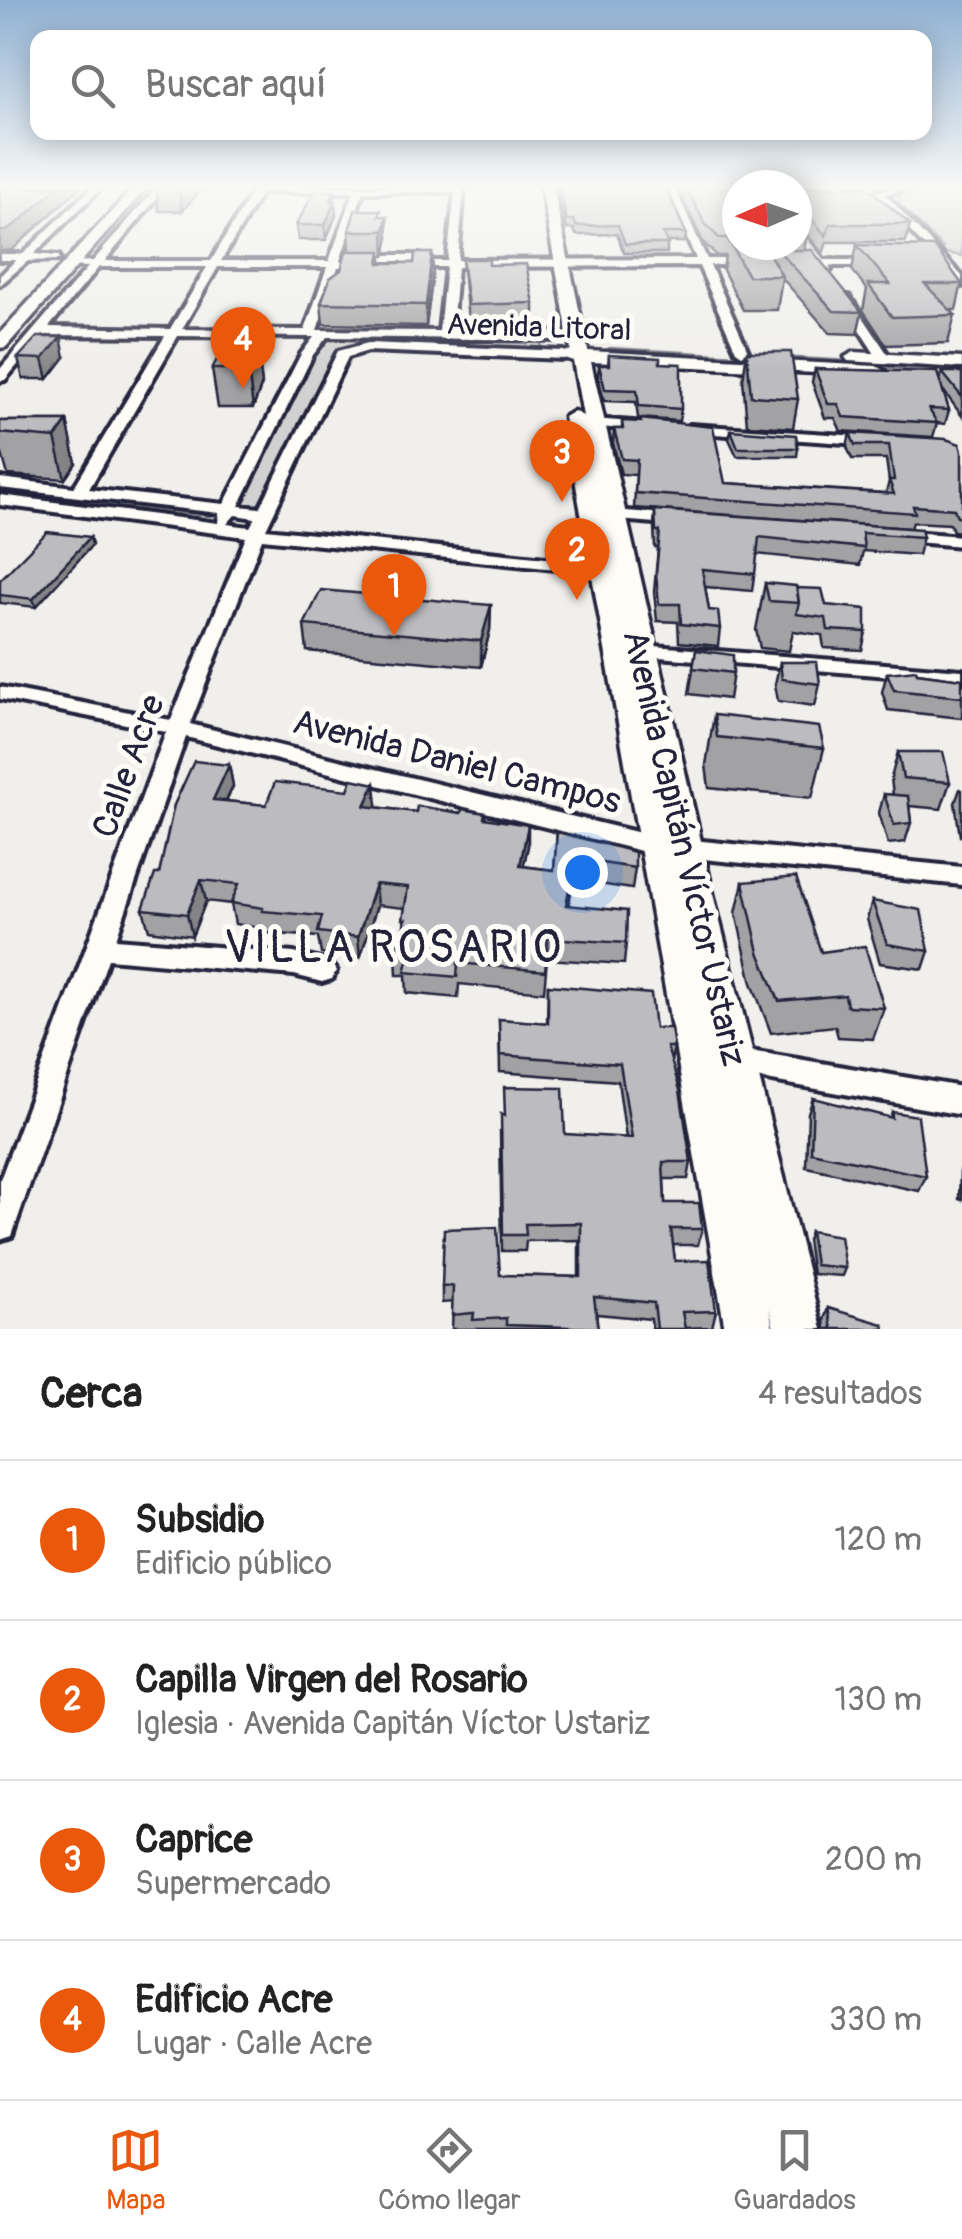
<!DOCTYPE html>
<html lang="es">
<meta charset="utf-8">
<style>
body{margin:0;font-family:Pangolin,sans-serif;background:#f2f2f2;color:#222}
.compass{position:absolute;left:722px;top:170px;width:90px;height:90px;border-radius:50%;background:#fff;box-shadow:0 5px 25px #0003;rotate:268deg}
.you{position:absolute;left:582px;top:872px;width:35px;height:35px;margin:-25px;border:8px solid #fff;border-radius:50%;background:#1a73e8;box-shadow:0 0 0 15px #1a73e833}
.badge{display:grid;place-items:center;width:65px;height:65px;border-radius:50%;background:#ea580c;color:#fff;font-size:32px;font-weight:700}
.pin{position:absolute;translate:-50% -82px;filter:drop-shadow(0 2px 5px #0008)}
.pin::after{content:'';position:absolute;top:52px;width:35px;height:30px;background:inherit;clip-path:polygon(0 0,100% 0,50% 100%)}
.list{margin:0;padding:0;list-style:none}
h2{display:flex;justify-content:space-between;align-items:center;height:130px;margin:0;padding:0 40px;font-size:42px}
h2 small{font-size:32px;font-weight:400;color:#767676}
.list li{display:grid;grid-template-columns:65px 1fr auto;gap:30px;align-items:center;box-sizing:border-box;height:160px;padding:0 40px;border-top:2px solid #e0e0e0}
.list b{display:block;font-size:38px;white-space:nowrap}
.list p{margin:0;font-size:32px;white-space:nowrap;color:#767676}
.list em{font-size:32px;font-style:normal;color:#767676}
.icon{flex:none;width:55px;height:55px;fill:none;stroke:currentColor;stroke-width:2;stroke-linecap:round;stroke-linejoin:round}
.map{position:relative;flex:none;width:962px;height:1329px;overflow:hidden}
.search{position:absolute;background:#fff;box-shadow:0 5px 25px #0003;left:30px;right:30px;top:30px;height:110px;display:flex;align-items:center;gap:25px;box-sizing:border-box;padding:0 35px;border-radius:20px;color:#767676;font-size:38px}
.sheet{height:770px;background:#fff}
nav{display:flex;justify-content:space-around;align-items:center;box-sizing:border-box;height:140px;border-top:2px solid #e0e0e0;background:#fff;font-size:28px;color:#767676}
nav a{display:grid;justify-items:center;gap:5px}
nav .on{color:#ea580c}
.map>svg:first-child{display:block}
.green{fill:#d2d1d1;stroke:#7a7a86;stroke-width:2.5}
.lines{fill:none;stroke-linecap:round;stroke-linejoin:round}
.minor-casing{stroke:#22223b;stroke-width:8}
.major-casing{stroke:#22223b;stroke-width:7}
.minor{fill:#fdfcf7;fill-rule:evenodd}
.major{fill:#fdfcf7;fill-rule:evenodd}
.wall{fill:#a2a2a5;stroke:#22223b;stroke-width:2.5}
.shaded-wall{fill:#848486;stroke:#22223b;stroke-width:2.5}
.building{fill:#bcbcc0;stroke:#22223b;stroke-width:2.5}
.labels{text-anchor:middle;stroke-width:10;stroke-linejoin:round;paint-order:stroke}
.far-street-label{font-size:30px;fill:#22223b;stroke:#fdfcf7}
.street-label{font-size:35px;fill:#22223b;stroke:#fdfcf7}
.near-neighbourhood-label{font-size:45px;letter-spacing:2.5px;fill:#22223b;stroke:#fdfcf7}
</style>
<div class="map">
<svg width="962" height="1329" viewBox="0 0 962 1329">
<rect width="100%" height="100%" fill="#f0efec"/>
<filter id="ink" filterUnits="userSpaceOnUse"><feTurbulence type="fractalNoise" baseFrequency=".01" numOctaves="2"/><feDisplacementMap in="SourceGraphic" scale="20" xChannelSelector="R" yChannelSelector="G"/><feConvolveMatrix kernelMatrix="1 2 1 2 8 2 1 2 1" color-interpolation-filters="sRGB"/></filter>
<g filter="url(#ink)">
<g class="green">
<path d="M932 187H962V256L941 252 943 248 897 202 901 201 897 196Z"/>
<path d="M337 336 539 338 542 340 540 350 367 345 342 350 262 504 244 507 242 504 319 344Z"/>
<path d="M610 348 962 367V372L602 352Z"/>
<path d="M0 487 207 511 210 516 0 495Z"/>
</g>
<g class="lines">
<defs>
<g id="minor">
<path d="M92 187H102L34 254 59 256V260L28 261 0 285V276L16 260H0V254H23Z"/>
<path d="M157 187H166L105 261H211L255 187H464L458 260 696 259 666 190 671 187 676 190 707 259H751L756 262 751 265H710L748 351 742 355 736 351 699 266 457 267 452 331 565 333V339L561 340 327 337 313 355 239 506 260 508 338 351 368 343 564 351 570 355 564 359 368 351 348 357 266 529 614 565 623 570 614 575 262 539 190 724 653 836 962 867V885L653 854 186 737 116 939 294 953 332 963 336 971 332 979 322 982 294 975 108 959 16 1224 12 1236 0 1240V1180L166 732 0 699V687L171 720 246 537 0 505V495L218 523 219 513 0 488V478L74 487 165 336 43 335 5 380 0 381V369L88 267 68 266V262L93 261ZM262 192H354L329 261H221ZM363 192H455L447 261H422L425 258 420 255H354L349 258 352 261H340ZM368 261H403L400 264 405 267H446L439 331 317 330 338 267H366L371 264ZM99 267H207L170 329 49 327ZM218 267H327L305 330 182 329ZM178 336 314 337 301 354 224 504 89 489ZM235 515 255 518 250 527 227 524Z"/>
<path d="M893 187H913L885 194 962 276V286L874 193Z"/>
<path d="M797 226 824 260H876L881 263 876 266H829L831 270 826 273 818 266 791 265V261L813 260 797 236Z"/>
<path d="M841 296H849L891 359 890 362H880L839 298Z"/>
<path d="M580 418 646 423 653 427 646 431 575 425 573 422Z"/>
<path d="M690 425 875 437 882 441 875 445 685 432 683 429Z"/>
<path d="M612 510 680 515 688 520 680 525 606 519 604 515Z"/>
<path d="M898 531 962 536V546L892 540V532Z"/>
<path d="M641 645 962 670V682L634 655 631 651 634 647Z"/>
<path d="M733 1048 962 1087V1115L733 1074 723 1070 718 1061 723 1052Z"/>
</g>
<g id="major">
<path d="M134 187H147L6 347 0 348V333Z"/>
<path d="M541 187H553L588 351 876 366 885 371 876 376 591 362 715 902 822 1329H774L769 1307 773 1329H725L564 417 574 411 583 416 573 361 555 355 571 350Z"/>
<path d="M854 352 962 358V368L848 361 845 357Z"/>
</g>
</defs>
<use href="#minor" class="minor-casing"/>
<use href="#major" class="major-casing"/>
<use href="#minor" class="minor"/>
<use href="#major" class="major"/>
</g>
<g class="wall">
<path d="M156 187H209L207 191H200L182 211H159Z"/>
<path d="M557 187H666L686 233 685 242H667V253H624L617 234 576 235 574 229H567Z"/>
<path d="M677 187 737 188V245H797V187L910 224 906 242H827L823 254 802 228 807 235 804 250 862 312 857 334 830 333 782 278 777 310H743L723 270 725 256H717L703 242Z"/>
<path d="M334 191 336 215 326 240H298L296 225Z"/>
<path d="M387 216 388 241 385 256H382V263H414L432 253 433 272 426 326 323 324 321 303 341 270 350 251 349 231Z"/>
<path d="M857 245 962 283 956 310H950L955 315 948 343 886 345 863 310 867 289 852 270Z"/>
<path d="M462 259 489 265 534 303V318L468 320Z"/>
<path d="M257 346 262 384 253 408H218L212 369Z"/>
<path d="M747 352 798 399 793 428 747 425 743 379Z"/>
<path d="M609 355 660 363 681 409 679 421 638 418 636 402 604 401 598 376 599 365H608Z"/>
<path d="M65 357 48 379H23L18 358Z"/>
<path d="M815 369 940 381 942 372H962V416L943 390 949 410 945 424 937 423 933 437 841 431 835 418H825L812 382Z"/>
<path d="M0 421H67L76 463 65 479 8 475 0 447Z"/>
<path d="M622 421 725 483 886 493 889 481 886 459H852L847 447 850 433 962 452V532L953 531 950 524 913 522 911 528 634 508 636 475 621 474 613 443 614 429H622Z"/>
<path d="M731 430 798 448 797 456H737L729 439Z"/>
<path d="M655 510 923 537 918 555 863 551 860 565 757 554 752 591 705 587 709 610 720 628 718 646 679 642 678 622 657 621 654 592 658 548H655L654 526Z"/>
<path d="M90 537 92 545 36 607 0 603V580Z"/>
<path d="M765 583 797 588 866 632 862 650 824 648 822 635 793 631 789 651 760 648 756 630Z"/>
<path d="M491 605 490 630 481 667 307 651 304 625Z"/>
<path d="M696 650 733 673 729 699 689 694Z"/>
<path d="M780 662 820 684 815 706 778 701 775 684Z"/>
<path d="M887 673H917L962 679V718L888 710 882 692Z"/>
<path d="M714 715 824 748 812 798 709 788 706 765Z"/>
<path d="M898 752 950 782 941 809 909 806 911 823 905 842 888 844 879 813 884 794 893 795 891 778Z"/>
<path d="M229 765 233 786 226 801 266 805H377L375 807 416 812 485 813V818L528 846 523 866 554 870 557 832 635 868 632 889 573 880 569 905 626 943 624 964 547 959 544 992 459 984 458 998 407 993 406 975H397L396 953 404 927 405 908 377 905 360 958 321 954 318 937 265 933V929L235 924 231 904 206 901 192 936 149 930 143 909Z"/>
<path d="M960 789 962 790V836H960L955 803Z"/>
<path d="M743 882 884 1008 873 1039 838 1037 835 1026 771 1033 752 983 736 913Z"/>
<path d="M872 901 929 951 923 969 880 963 867 919Z"/>
<path d="M548 985 655 1028 674 1047 671 1062 691 1162 688 1179H664L665 1203 702 1229 698 1245H673L675 1261 716 1311 712 1327 652 1329 651 1319 596 1314 597 1329H452L453 1302 442 1303V1287L500 1275 579 1277V1240L526 1241 525 1251H502L500 1131 626 1138 618 1081 500 1072 499 1019 547 1023Z"/>
<path d="M813 1098 890 1118 892 1112 926 1176 919 1191 806 1167 808 1113Z"/>
<path d="M962 1167V1200L959 1199 960 1172Z"/>
<path d="M810 1231 845 1268 842 1276 812 1274 807 1240Z"/>
<path d="M828 1308 884 1329H825L824 1320Z"/>
</g>
<g class="shaded-wall">
<path d="M58 187H81L12 250 0 251V231Z"/>
<path d="M179 187H200V191L182 211Z"/>
<path d="M334 191 336 215 326 240 325 225Z"/>
<path d="M387 216 388 241 385 256 384 231Z"/>
<path d="M432 253 433 272 426 326V305Z"/>
<path d="M61 337 65 357 48 379 43 359Z"/>
<path d="M257 346 262 384 253 408 248 369Z"/>
<path d="M67 421 76 463 65 479 55 438Z"/>
<path d="M90 537 92 545 36 607 33 599Z"/>
<path d="M491 605 490 630 481 667V641Z"/>
<path d="M229 765 233 786 217 821 213 800Z"/>
<path d="M375 784 377 805 367 827 365 806Z"/>
<path d="M528 825V846L519 887 520 866Z"/>
<path d="M575 859 573 880 564 926 566 905Z"/>
<path d="M201 880 206 901 192 936 187 914Z"/>
<path d="M375 884 377 905 360 958 358 937Z"/>
</g>
<g class="building">
<path d="M0 187H58L21 220 7 231H0Z"/>
<path d="M559 187H665L686 233H663L668 244H625L618 225 576 226 574 220H567Z"/>
<path d="M686 187 737 188V238H719L705 224Z"/>
<path d="M797 187H867L910 224H830L826 236 800 205 797 215Z"/>
<path d="M315 191H334L331 201H335L325 225H296Z"/>
<path d="M355 210H381L379 216H387L384 231H349Z"/>
<path d="M797 220 807 235H797Z"/>
<path d="M727 238H737V245H764L782 276H748Z"/>
<path d="M857 245 935 247 962 284H925L955 315 892 317 868 284H890Z"/>
<path d="M778 250H812L862 312 834 311Z"/>
<path d="M346 251H381L379 263H414L415 253H432L426 305 321 303 330 278 341 270Z"/>
<path d="M462 259H489V265L526 264 534 303 468 305Z"/>
<path d="M37 337H61L43 359 18 358Z"/>
<path d="M224 346H257L248 369H212Z"/>
<path d="M747 352H791L798 399 751 396Z"/>
<path d="M609 355 660 358V363L681 364V409L639 406 637 390 605 389 599 365H609Z"/>
<path d="M815 369 937 372 949 410 929 409 937 423 843 417 838 404H828Z"/>
<path d="M942 372H962V397Z"/>
<path d="M640 419 713 427 725 483 894 494 889 480H894L889 445H855L850 433 946 439 960 444 962 452V517L957 516 954 509 913 506 915 513 635 493 637 460 622 459 614 429H623L622 421 641 422Z"/>
<path d="M0 421H67L55 438 0 433Z"/>
<path d="M731 430 796 435 798 448H738Z"/>
<path d="M655 510 921 529 923 537 862 533 864 548 759 537 755 574 702 569 709 610 718 611 720 628 681 624 680 604H659L656 574 660 531H656Z"/>
<path d="M47 532 90 537 33 599 0 595V580Z"/>
<path d="M765 583 796 586 799 603 769 601Z"/>
<path d="M797 588 822 589 826 605 866 609V632L828 630 826 618 796 614 799 603Z"/>
<path d="M321 590 491 605 481 641 304 625Z"/>
<path d="M696 650 733 655V673L693 668Z"/>
<path d="M780 662H817L820 684 782 679Z"/>
<path d="M916 670 917 673 962 679V697L894 690 887 673Z"/>
<path d="M714 715 819 727 824 748 717 737Z"/>
<path d="M898 752H943L950 782 903 778Z"/>
<path d="M194 761 229 765 213 800 266 805 275 782 348 790 352 779 375 784 365 806 416 812 417 806 461 813 462 809 485 813 484 818 528 825 520 866 554 870 557 832 635 852V868L575 859 566 905 627 911 626 943 548 938 545 971 458 963 457 977 405 972 410 954 396 953 406 919H403L408 887 375 884 358 937 318 932 322 916 262 911 263 908 231 903 239 884 201 880 187 914 143 909 155 874H159L174 805Z"/>
<path d="M884 794 908 796 911 823 894 825Z"/>
<path d="M796 877 821 952 865 946 884 1008 847 1006 845 995 779 1001 759 952 743 882Z"/>
<path d="M872 901 921 910 929 951 887 944Z"/>
<path d="M548 985 651 994 655 1028H671L674 1047H667L680 1090 691 1162H663L665 1203H699L702 1229H671L675 1261 709 1260 716 1311 682 1312 685 1329H657L654 1303 594 1297 598 1328 506 1325V1318L473 1320 474 1313 452 1315 453 1286 442 1287 444 1229 497 1227 500 1275 581 1277V1223L525 1224 526 1235H503L501 1114 505 1116 504 1087 563 1088 565 1134 632 1138 620 1064 500 1055 499 1019 548 1023Z"/>
<path d="M813 1098 892 1118V1112L918 1116 926 1176 811 1152Z"/>
<path d="M810 1231 840 1236 845 1268 815 1265Z"/>
<path d="M828 1308 883 1324 884 1329H832Z"/>
</g>
</g>
<linearGradient id="sky" x2="0" y2="1"><stop stop-color="#8fb0d2"/><stop offset="0.5" stop-color="#f8f8f6"/><stop offset="1" stop-color="#f8f8f6" stop-opacity="0"/></linearGradient>
<rect width="962" height="373" fill="url(#sky)"/>
<g class="labels">
<g class="far-street-label">
<text transform="translate(539 327) rotate(2)" y="10">Avenida Litoral</text>
</g>
<g class="street-label">
<text transform="translate(457 761) rotate(14)" y="12">Avenida Daniel Campos</text>
<text transform="translate(128 766) rotate(-70)" y="12">Calle Acre</text>
<text transform="translate(685 848) rotate(77)" y="12">Avenida Capitán Víctor Ustariz</text>
</g>
<g class="near-neighbourhood-label">
<text x="394" y="962">VILLA ROSARIO</text>
</g>
</g>
</svg>
<svg class="compass" viewBox="-18 -18 36 36"><path d="M0-13l5 13h-10z" fill="#e53935"/><path d="M0 13l5-13h-10z" fill="#767676"/></svg>
<div class="you"></div>
<div class="pin badge" style="left:394px;top:636px">1</div>
<div class="pin badge" style="left:577px;top:600px">2</div>
<div class="pin badge" style="left:562px;top:502px">3</div>
<div class="pin badge" style="left:243px;top:389px">4</div>
<div class="search"><svg class="icon" aria-label="search" viewBox="0 0 24 24"><circle cx="10" cy="10" r="6"/><path d="M15 15l6 6"/></svg>Buscar aquí</div>
</div>
<section class="sheet">
<h2>Cerca<small>4 resultados</small></h2>
<ul class="list">
<li><span class="badge">1</span><div><b>Subsidio</b><p>Edificio público</p></div><em>120 m</em></li>
<li><span class="badge">2</span><div><b>Capilla Virgen del Rosario</b><p>Iglesia · Avenida Capitán Víctor Ustariz</p></div><em>130 m</em></li>
<li><span class="badge">3</span><div><b>Caprice</b><p>Supermercado</p></div><em>200 m</em></li>
<li><span class="badge">4</span><div><b>Edificio Acre</b><p>Lugar · Calle Acre</p></div><em>330 m</em></li>
</ul>
</section>
<nav>
<a class="on"><svg class="icon" aria-label="map" viewBox="0 0 24 24"><path d="M3 6l6-2 6 2 6-2v14l-6 2-6-2-6 2zM9 4v14M15 6v14"/></svg>Mapa</a>
<a><svg class="icon" aria-label="directions" viewBox="0 0 24 24"><path d="M12 3l9 9-9 9-9-9zM9 14v-3h6M13 9l2 2-2 2"/></svg>Cómo llegar</a>
<a><svg class="icon" aria-label="saved" viewBox="0 0 24 24"><path d="M7 4h10v16l-5-4-5 4z"/></svg>Guardados</a>
</nav>
